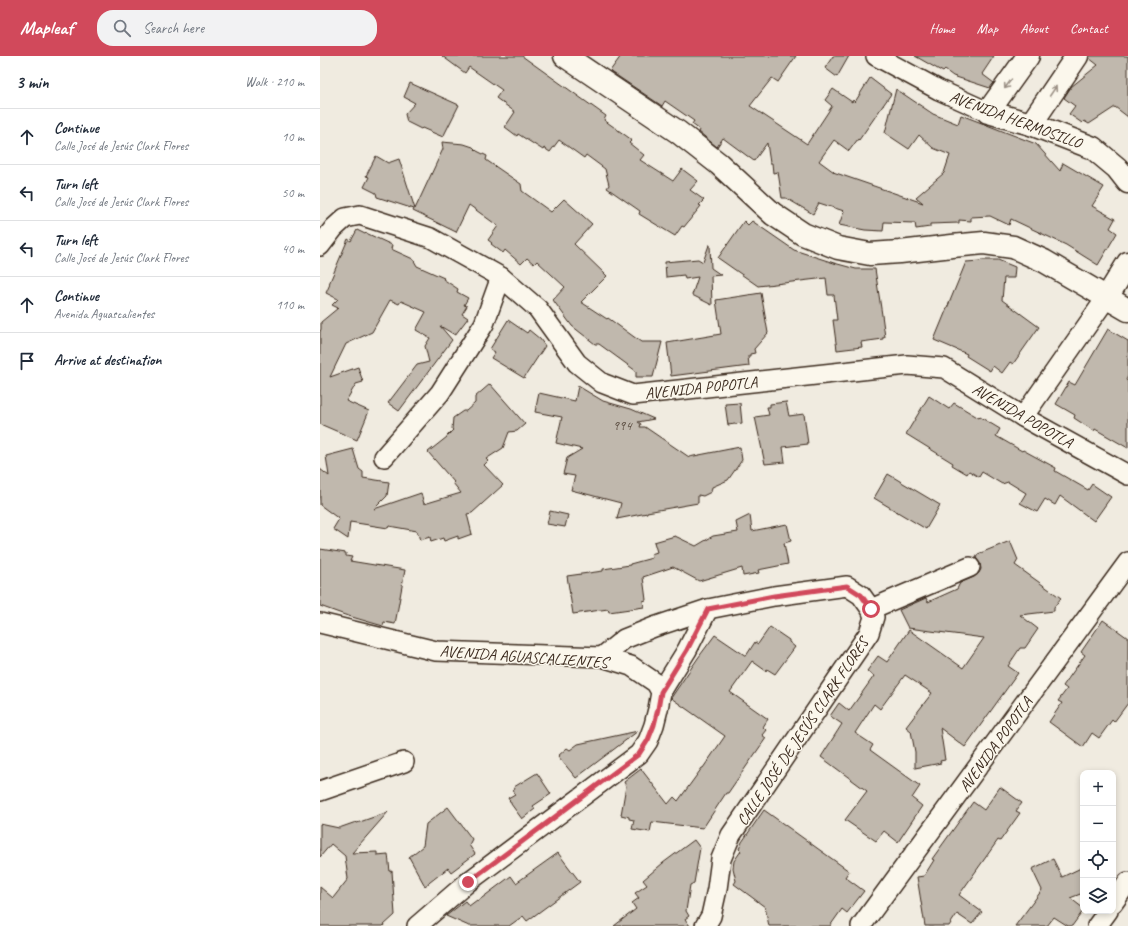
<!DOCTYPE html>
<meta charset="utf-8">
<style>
body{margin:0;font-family:Caveat,sans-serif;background:#f2f2f3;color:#1f2937}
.controls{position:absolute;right:12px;bottom:12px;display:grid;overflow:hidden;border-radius:8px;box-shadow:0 2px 6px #0003}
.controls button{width:36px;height:36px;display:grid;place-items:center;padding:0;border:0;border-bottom:1px solid #e0e1e3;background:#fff;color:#1f2937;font:20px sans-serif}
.stop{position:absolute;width:12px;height:12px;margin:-9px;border:3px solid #d1495b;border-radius:50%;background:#fff}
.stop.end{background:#d1495b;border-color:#fff;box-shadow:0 1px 4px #0008}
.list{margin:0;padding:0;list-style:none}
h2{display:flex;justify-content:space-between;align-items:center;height:52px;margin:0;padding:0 16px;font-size:17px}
h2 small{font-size:13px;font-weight:400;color:#747a83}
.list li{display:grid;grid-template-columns:26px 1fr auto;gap:12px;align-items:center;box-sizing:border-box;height:56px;padding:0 16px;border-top:1px solid #e0e1e3}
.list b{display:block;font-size:15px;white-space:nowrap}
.list p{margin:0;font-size:13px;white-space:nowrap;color:#747a83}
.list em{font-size:13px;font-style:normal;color:#747a83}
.icon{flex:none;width:22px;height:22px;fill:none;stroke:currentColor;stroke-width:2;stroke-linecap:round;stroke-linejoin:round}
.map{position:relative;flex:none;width:808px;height:870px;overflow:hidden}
header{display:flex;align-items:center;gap:24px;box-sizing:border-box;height:56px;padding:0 20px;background:#d1495b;color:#fff}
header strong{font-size:19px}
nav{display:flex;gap:22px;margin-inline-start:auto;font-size:14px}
.search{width:280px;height:36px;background:#f2f2f3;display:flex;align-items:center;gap:10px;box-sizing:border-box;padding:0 14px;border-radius:16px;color:#747a83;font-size:15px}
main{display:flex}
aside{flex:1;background:#fff}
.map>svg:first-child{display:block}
.building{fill:#c0b8ad;stroke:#3b2a1e}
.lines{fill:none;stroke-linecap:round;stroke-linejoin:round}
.minor-casing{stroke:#3b2a1e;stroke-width:22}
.tertiary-casing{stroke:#3b2a1e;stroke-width:25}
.minor{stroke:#fbf7ec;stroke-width:19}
.tertiary{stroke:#fbf7ec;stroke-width:22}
.oneway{stroke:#9b9085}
.route{stroke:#d1495b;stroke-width:5}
.labels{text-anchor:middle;stroke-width:3;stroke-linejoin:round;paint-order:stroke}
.number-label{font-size:14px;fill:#5c4e42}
.street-label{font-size:16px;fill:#3b2a1e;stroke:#fbf7ec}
</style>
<header>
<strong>Mapleaf</strong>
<div class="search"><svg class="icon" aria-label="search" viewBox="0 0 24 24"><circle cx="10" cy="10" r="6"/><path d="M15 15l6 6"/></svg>Search here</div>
<nav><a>Home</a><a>Map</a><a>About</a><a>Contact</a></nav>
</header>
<main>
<aside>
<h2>3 min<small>Walk · 210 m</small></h2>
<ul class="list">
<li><svg class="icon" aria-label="ahead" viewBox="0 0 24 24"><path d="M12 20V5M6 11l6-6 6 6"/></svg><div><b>Continue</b><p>Calle José de Jesús Clark Flores</p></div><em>10 m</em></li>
<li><svg class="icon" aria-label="left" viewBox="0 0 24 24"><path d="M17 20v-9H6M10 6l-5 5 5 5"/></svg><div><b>Turn left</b><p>Calle José de Jesús Clark Flores</p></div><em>50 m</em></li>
<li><svg class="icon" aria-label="left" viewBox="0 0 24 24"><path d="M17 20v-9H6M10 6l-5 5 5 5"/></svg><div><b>Turn left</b><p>Calle José de Jesús Clark Flores</p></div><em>40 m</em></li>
<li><svg class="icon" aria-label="ahead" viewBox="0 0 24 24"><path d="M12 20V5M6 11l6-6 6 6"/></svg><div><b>Continue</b><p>Avenida Aguascalientes</p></div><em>110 m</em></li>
<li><svg class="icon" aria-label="arrive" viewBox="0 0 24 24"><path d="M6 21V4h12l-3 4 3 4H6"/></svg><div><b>Arrive at destination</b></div></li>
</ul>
</aside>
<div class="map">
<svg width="808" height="870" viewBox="0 0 808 870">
<rect width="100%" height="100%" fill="#f0ebe0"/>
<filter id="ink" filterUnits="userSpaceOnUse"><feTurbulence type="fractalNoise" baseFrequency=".025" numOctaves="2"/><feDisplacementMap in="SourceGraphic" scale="8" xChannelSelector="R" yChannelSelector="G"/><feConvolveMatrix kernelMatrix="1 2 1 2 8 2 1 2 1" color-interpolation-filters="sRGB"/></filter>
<g filter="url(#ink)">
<g class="building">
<path d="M122 0H202L286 60 284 64 312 84 309 87 324 99 320 104 353 125 362 113 378 125 370 134 384 144 379 149 381 150 364 171 362 170 355 180 319 158 320 155 287 132 289 129 285 113 266 99 264 102 239 84 230 96 224 92 223 94 198 78 197 80 185 71 195 56 176 42 182 34 149 11 145 17Z"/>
<path d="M301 0H476L458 26 452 22 430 50 487 88 512 50 505 44 513 33 532 46 533 44 535 46 550 22 571 38 539 84 538 83 529 95 514 84 499 105 514 116H513L603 147 596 141 624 117 630 99 613 92 599 79 589 93 565 77 576 33 613 58 638 68 641 59 716 88 740 115 743 107 784 131 772 150 795 163 790 172 797 177 778 209 746 189 691 163 689 169 670 160 651 161V165L639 164V167L610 168V171L596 173 595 167 564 166 563 175 545 174 519 169 524 155 499 147 493 158 466 142H462L458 116 453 117 452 107H450L447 87 434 105 403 82 397 91 379 76 380 74 372 68 374 65 345 45 342 50 290 15Z"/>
<path d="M513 0H529L517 21 505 12Z"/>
<path d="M595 0H674L662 18 674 27 670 32 633 20 625 14 623 16Z"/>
<path d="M769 0H808V61L795 51 769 68 764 65 762 67 749 58 755 50 744 42 751 31 778 9 769 2Z"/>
<path d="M90 27 139 49 123 81 102 72 101 73 87 66 85 58 95 47 84 41Z"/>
<path d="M122 86 144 88 153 91 157 95 167 100 166 104 201 128 202 135 231 156 244 143 272 168 254 188 287 220 261 246 287 263 288 262 321 286H342L333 321H316V315L279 288H275L252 270 233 244 245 231 217 205 214 208 207 202 201 208 185 194 183 197 171 188 172 187 168 184 178 170 149 149 136 176 93 155 94 153 57 141 56 137 44 131 49 121 46 120 56 100 68 107 79 103 95 153 123 93Z"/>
<path d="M424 165 428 169 432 165 474 194 514 207 536 213H555L562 259 565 281H563V283L541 286 542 291 517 294 513 264H517L514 239H508L506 222 438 230 398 202Z"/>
<path d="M37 174 45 178 46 177 72 189 71 193 93 203 97 210 124 222 123 223 138 233 137 236 148 242 144 249 147 250 142 258 148 262 135 279 120 270 132 284 79 355 68 347 97 309 109 306 105 290 110 282 96 274 106 256 81 245 79 248 70 244 52 276 26 288 10 321 38 311 43 326 36 328 26 345 49 355 37 384 0 368V276L1 273V266L18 252 12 249 18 243 6 237 10 228H9L28 183 31 185Z"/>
<path d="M389 189H390L391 212 401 219 391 220 392 249 372 239 378 221 365 223 364 219 346 221 345 206 378 203 383 206Z"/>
<path d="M661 204H678L695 211 694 222H684L682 244 719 271 693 308 690 306 682 317 673 310 670 315 646 300 647 298 614 284 646 206 660 205Z"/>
<path d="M441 237 448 277 434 293 435 297 430 298V300H428L429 310 351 320 347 287 401 278 396 244Z"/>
<path d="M188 264 207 277 209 274 220 283 225 290 204 322 171 302 175 296 170 293Z"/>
<path d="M788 273 808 285V320L806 324 808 326V392L775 373 774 375 754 362 755 359 736 348 749 326 755 329Z"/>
<path d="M170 328 205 368 197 375 189 376 183 392 166 403 168 405 164 409 183 429 152 457 147 458 152 478 138 483V480L124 485 123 482 111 486 110 481 100 484 97 475 69 470 68 472 30 466 28 483 13 473 19 463 0 449V413L9 420 6 400 33 393 39 413 43 416V422L69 426 67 440 54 453 101 437 104 448 141 437 133 427 134 426 108 396 127 381V380L133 374 132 373 133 362 143 355H146L155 347V341Z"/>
<path d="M258 330 283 345 311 353 334 363 318 366 321 368 320 371H325L369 401 420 391 422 404 408 424 392 431 391 436 383 440 378 439V447L327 456V457L297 463 301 447 251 434 255 420 243 418 247 402 262 393 236 387 242 361 215 356 219 337 255 345Z"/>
<path d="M609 340 629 353 634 347 659 362 660 361 680 373 676 380 702 395 703 394 736 412 735 415 768 434 772 428 791 441 774 465 740 440 735 449 725 443 717 456 700 447 706 437 688 426 682 428 662 416 659 421 649 415 647 418 632 409 633 407 586 378Z"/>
<path d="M466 346 469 360 484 358 488 388 463 391 465 406 445 408 435 361 449 359 447 351H450V348Z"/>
<path d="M420 347 422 367 408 369 405 348Z"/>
<path d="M568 418 620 449 606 473 554 442Z"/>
<path d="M230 455 248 459 245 471 227 468Z"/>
<path d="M430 459 432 475 467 468 471 485 464 487 468 508 438 514 439 517 423 520 422 512 379 525 353 511 323 521 326 544 323 545 324 551 289 556 288 553 253 558 247 520 283 515V513L310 509V508L332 502 331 498 337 496 334 486 355 480 376 490 393 480 418 476 416 466Z"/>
<path d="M690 485 698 504 695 509 741 542 734 551V555L700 559 718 573 705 592H700L688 610 698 617 645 691 620 672 625 704 620 705 621 707 595 712V696L591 675 586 671 612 637 585 619 560 653 554 648 535 677 553 689 550 694 600 730 592 742 602 750 578 786 564 775 556 785 525 764 547 735 501 701 522 668 510 660 519 647 529 655 554 620 547 615 558 600 567 606 589 574 643 612 664 582 588 572 579 554 606 542 608 546 637 533 640 527 654 521 659 517 661 513 660 507 656 502 658 498Z"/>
<path d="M0 493 26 497V500L32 501 30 505 85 514 75 568 64 566 63 570 25 559 0 550Z"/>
<path d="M783 564 808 582V647L794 666 792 664 779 682 772 677 763 691 729 666 742 647 738 645 747 633 743 630 765 599 761 596Z"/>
<path d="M450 571 469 584V586L475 591 455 618 447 613 446 615 432 605 410 636 448 663 443 671 446 674 442 679 446 682 408 737H406L383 772 332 766 330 776 312 773 314 764 309 763V761L301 759 306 730 304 726 321 713 348 748 354 741 358 745 382 712H383L405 680 351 642 378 602 395 579 426 600 435 586 438 588Z"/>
<path d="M318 675 256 722 238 700 247 692 250 694 258 688Z"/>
<path d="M217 717 231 738 213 750 215 753 202 763 191 748V747L188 742 195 738 193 734 195 733 194 731Z"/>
<path d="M680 731 702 747 696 755 700 757 680 785 678 784 639 839 662 856 652 868 637 858 629 870H605L597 821 604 820 614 804 612 803 653 746 664 754Z"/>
<path d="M128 751 152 783 149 789 155 798 131 816 128 812 105 830 89 801 103 790 106 768Z"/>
<path d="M444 754 529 815 525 821 544 835 527 857 522 853 510 870H449L445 851 414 828 416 825 413 812 414 805 421 795 419 793 422 786Z"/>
<path d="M68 756 32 797 57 796V799L68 798 70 816 72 815 75 859 63 870H0V831L13 842 28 823 25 800 11 788 0 801V768L19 772 36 766 37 767Z"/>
<path d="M374 784 380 792 374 827 370 829 366 855 369 860 365 863 370 870H294L316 853 312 847 319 842 315 837 327 829 323 824 343 807Z"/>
<path d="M238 797 260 826 207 865 203 860 189 870H149L126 860 145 845 149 850 157 844 158 845 191 820 196 827Z"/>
<path d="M733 803 742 821 763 811V837L750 842 763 852V855L752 870H748L734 861 727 870H695L722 834 712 813Z"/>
</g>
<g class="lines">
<defs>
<g id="minor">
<path d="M556 0 619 34 668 56"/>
<path d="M0 190 14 172 25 162 40 159 111 182 181 221 218 253 257 307 282 327 313 339 587 309 624 312 703 361 808 419"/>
<path d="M703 361 787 241"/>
<path d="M64 401 120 337 164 268 181 221"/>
<path d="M551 553 650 511"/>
<path d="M0 567 116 595 282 601 311 610 336 627 341 636 338 653 334 669 328 685 319 698 148 826 97 870"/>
<path d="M282 601 304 583 334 571 388 553 454 540 527 530 541 539 551 553 554 561 549 577 411 779 401 803 397 833 391 860 385 870"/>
<path d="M341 636 367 594 388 553"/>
<path d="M0 735 84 706"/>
<path d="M793 847 808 826"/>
<path d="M541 870 808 506"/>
<path d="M777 870 788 855"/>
</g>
<g id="tertiary">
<path d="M245 0 358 76 399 108 453 158 483 178 518 192 550 198 580 196 632 190 664 187 693 191 724 205 808 254"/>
<path d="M708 0 668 56 711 68 773 92 797 112 808 126"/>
<path d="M711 68 757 0"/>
<path d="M787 241 808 207"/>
</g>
</defs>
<use href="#minor" class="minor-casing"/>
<use href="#tertiary" class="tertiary-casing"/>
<use href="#minor" class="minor"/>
<use href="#tertiary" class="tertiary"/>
</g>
<defs><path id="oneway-shaft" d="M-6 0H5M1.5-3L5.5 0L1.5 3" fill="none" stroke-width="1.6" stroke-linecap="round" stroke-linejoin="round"/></defs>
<g class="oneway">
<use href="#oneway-shaft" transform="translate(688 28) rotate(126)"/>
<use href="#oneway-shaft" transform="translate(733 35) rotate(-56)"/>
</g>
</g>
<g class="lines" filter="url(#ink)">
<path class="route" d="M148 826 319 698 328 684 334 669 338 653 341 636 367 594 388 553 454 540 527 530 541 539 551 553"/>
</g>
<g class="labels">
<g class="number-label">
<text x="302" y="374">994</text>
</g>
<g class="street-label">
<text transform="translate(696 63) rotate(20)" y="6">AVENIDA HERMOSILLO</text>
<text transform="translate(381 331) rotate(-6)" y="6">AVENIDA POPOTLA</text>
<text transform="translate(703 359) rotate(30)" y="6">AVENIDA POPOTLA</text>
<text transform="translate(204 600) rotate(4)" y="6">AVENIDA AGUASCALIENTES</text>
<text transform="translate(482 675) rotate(-56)" y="6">CALLE JOSÉ DE JESÚS CLARK FLORES</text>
<text transform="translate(675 688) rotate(-54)" y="6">AVENIDA POPOTLA</text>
</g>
</g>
</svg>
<div class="controls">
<button>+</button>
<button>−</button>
<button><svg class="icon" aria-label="locate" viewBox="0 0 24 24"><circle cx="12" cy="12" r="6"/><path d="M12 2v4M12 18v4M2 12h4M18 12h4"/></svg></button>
<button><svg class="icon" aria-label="layers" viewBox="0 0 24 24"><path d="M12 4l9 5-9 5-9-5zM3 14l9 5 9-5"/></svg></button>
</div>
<div class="stop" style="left:551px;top:553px"></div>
<div class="stop end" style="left:148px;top:826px"></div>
</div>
</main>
